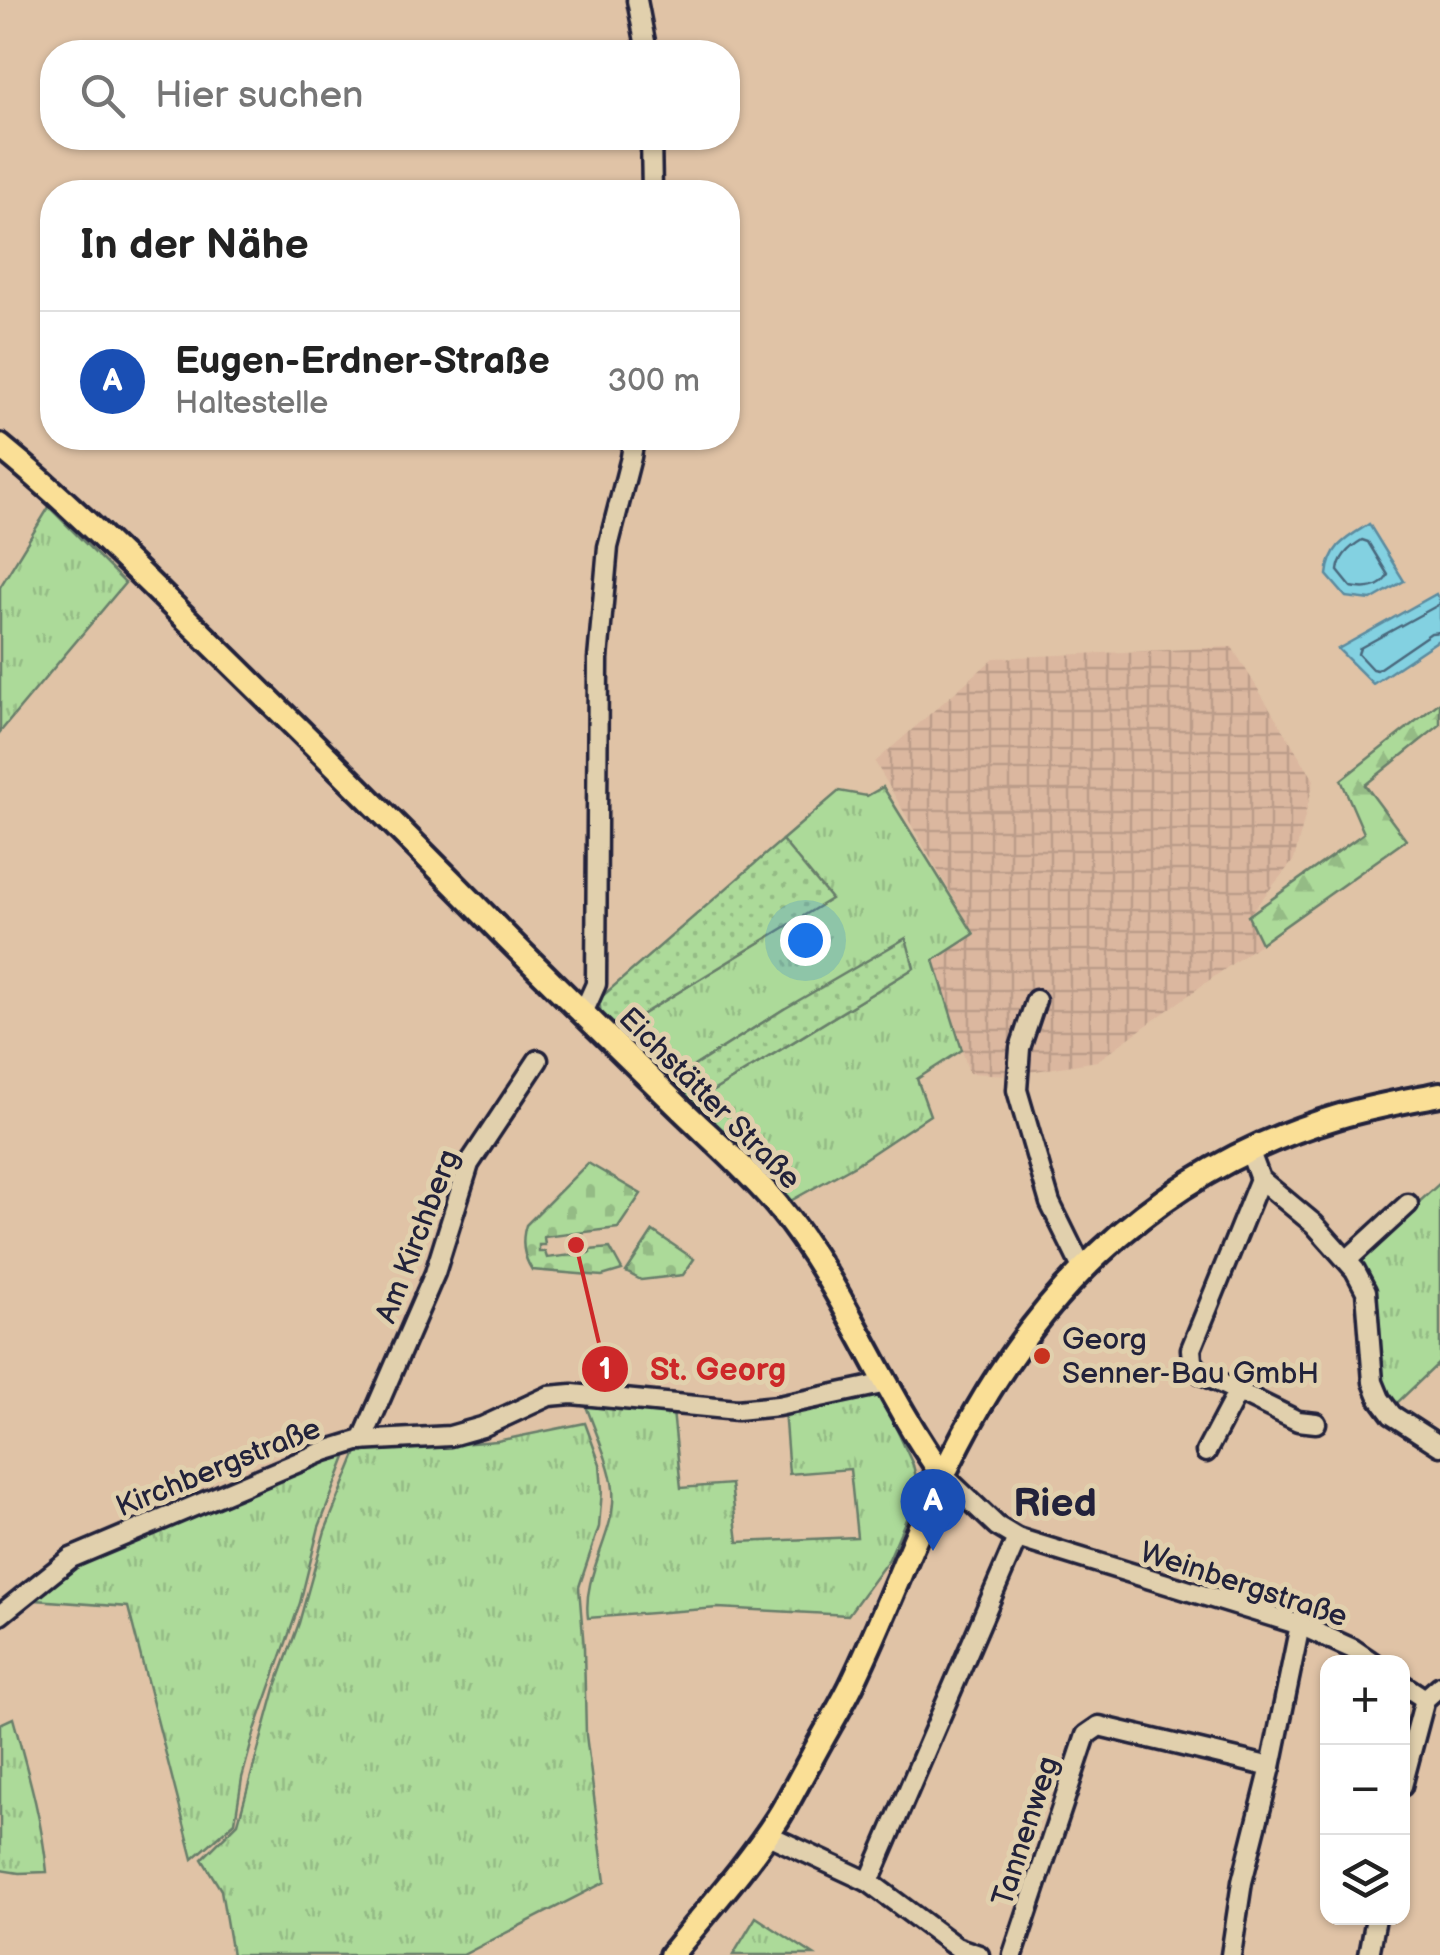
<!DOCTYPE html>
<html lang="de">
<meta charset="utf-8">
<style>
body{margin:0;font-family:"Balsamiq Sans",sans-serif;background:#f6f6f6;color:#222}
.controls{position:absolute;right:30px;bottom:30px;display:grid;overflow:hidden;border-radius:20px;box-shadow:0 2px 8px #0004}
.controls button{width:90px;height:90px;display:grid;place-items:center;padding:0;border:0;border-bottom:2px solid #e0e0e0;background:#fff;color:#222;font:50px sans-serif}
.you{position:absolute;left:805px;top:940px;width:35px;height:35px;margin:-25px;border:8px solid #fff;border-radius:50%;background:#1a73e8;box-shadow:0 0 0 15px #1a73e833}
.badge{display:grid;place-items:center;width:65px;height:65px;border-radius:50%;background:#2563eb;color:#fff;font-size:32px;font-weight:700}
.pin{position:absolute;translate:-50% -82px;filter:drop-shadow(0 2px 5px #0008)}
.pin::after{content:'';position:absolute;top:52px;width:35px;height:30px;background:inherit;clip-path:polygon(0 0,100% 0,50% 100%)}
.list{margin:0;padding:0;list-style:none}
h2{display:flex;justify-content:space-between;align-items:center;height:130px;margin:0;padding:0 40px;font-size:42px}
h2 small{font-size:32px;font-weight:400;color:#767676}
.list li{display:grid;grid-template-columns:65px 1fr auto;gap:30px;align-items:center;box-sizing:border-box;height:140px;padding:0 40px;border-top:2px solid #e0e0e0}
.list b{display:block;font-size:38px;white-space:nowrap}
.list p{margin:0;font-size:32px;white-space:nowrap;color:#767676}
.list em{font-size:32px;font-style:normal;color:#767676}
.icon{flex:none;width:55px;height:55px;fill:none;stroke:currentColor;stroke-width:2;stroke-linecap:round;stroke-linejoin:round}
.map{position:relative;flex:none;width:1440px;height:1955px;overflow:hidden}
.search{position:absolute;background:#fff;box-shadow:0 2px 8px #0004;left:40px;top:40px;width:700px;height:110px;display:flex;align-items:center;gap:25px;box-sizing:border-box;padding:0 35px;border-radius:40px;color:#767676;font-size:38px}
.panel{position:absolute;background:#fff;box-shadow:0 2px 8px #0004;left:40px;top:180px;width:700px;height:270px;border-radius:40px}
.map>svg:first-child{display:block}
.industrial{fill:url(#industrial-grid)}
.grass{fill:url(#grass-tufts);stroke:#677e6a;stroke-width:2.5}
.forest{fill:url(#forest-firs);stroke:#677e6a;stroke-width:2.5}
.cemetery{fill:url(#cemetery-stones);stroke:#677e6a;stroke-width:2.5}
.garden{fill:url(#garden-dots);stroke:#677e6a;stroke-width:2.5}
.water{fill:#83d1e1;stroke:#5c8b9f;stroke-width:2.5}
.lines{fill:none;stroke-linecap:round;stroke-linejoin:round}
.shore{stroke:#49687d;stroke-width:2.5}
.minor-casing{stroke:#22223b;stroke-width:25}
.major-casing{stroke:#22223b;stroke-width:30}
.minor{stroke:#e1d0ad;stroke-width:18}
.major{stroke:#fadf96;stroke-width:22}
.poi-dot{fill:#c8321e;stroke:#e1d0ad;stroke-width:4}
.labels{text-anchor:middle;stroke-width:10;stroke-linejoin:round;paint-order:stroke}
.street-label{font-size:30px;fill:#22223b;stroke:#e1d0ad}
.poi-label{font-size:30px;fill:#22223b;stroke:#e1d0ad;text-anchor:start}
.district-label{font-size:40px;font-weight:bold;fill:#22223b;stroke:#e1d0ad}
.leader{fill:none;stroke:#cd2829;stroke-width:4}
.callout-dot{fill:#cd2829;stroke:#e1d0ad;stroke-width:4}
.mark-label{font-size:30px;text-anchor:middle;font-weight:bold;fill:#fff}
.callout-label{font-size:32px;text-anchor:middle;font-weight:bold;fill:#cd2829;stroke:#e1d0ad;stroke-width:10;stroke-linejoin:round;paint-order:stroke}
</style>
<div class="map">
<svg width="1440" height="1955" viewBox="0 0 1440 1955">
<defs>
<pattern id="industrial-grid" width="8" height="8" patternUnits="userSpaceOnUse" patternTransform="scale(2.5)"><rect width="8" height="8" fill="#dbb79f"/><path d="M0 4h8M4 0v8" fill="none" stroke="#bc9d8a"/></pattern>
<pattern id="grass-tufts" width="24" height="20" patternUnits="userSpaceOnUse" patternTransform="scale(2.5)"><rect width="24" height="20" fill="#acda99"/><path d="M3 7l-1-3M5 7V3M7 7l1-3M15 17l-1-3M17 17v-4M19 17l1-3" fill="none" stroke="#94bb85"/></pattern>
<pattern id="forest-firs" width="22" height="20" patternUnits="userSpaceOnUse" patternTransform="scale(2.5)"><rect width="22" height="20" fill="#acda99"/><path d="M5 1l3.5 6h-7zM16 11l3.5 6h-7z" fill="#94bb85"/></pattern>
<pattern id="cemetery-stones" width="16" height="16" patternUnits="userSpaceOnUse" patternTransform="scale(2.5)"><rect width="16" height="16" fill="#acda99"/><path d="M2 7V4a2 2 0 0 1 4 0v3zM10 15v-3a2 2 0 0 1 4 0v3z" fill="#94bb85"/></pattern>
<pattern id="garden-dots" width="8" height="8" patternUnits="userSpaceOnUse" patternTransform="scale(2.5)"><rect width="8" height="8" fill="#acda99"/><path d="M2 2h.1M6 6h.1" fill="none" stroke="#94bb85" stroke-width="1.8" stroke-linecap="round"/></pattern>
</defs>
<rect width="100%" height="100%" fill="#e0c3a6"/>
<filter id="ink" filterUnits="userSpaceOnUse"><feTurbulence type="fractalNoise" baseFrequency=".01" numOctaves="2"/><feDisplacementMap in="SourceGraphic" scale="20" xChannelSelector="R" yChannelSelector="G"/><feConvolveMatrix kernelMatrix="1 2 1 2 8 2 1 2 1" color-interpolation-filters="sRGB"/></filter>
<g filter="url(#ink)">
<path class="industrial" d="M1232 647 1314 780 1294 860 1248 916 1261 943 1097 1061 1011 1075 969 1073 934 960 974 933 875 762 994 658Z"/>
<g class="grass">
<path d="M49 507 125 583 0 732V587Z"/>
<path d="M883 787 974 934 934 960 962 1050 917 1079 930 1115 855 1165 785 1204 690 1105 914 968 784 1009 669 1082 615 1031 830 899 782 840 839 791 867 796Z"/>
<path d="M1440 1183V1362L1395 1405 1380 1386 1355 1260Z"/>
<path d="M880 1393 913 1465 919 1489 889 1559 848 1615 718 1608 588 1618C582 1572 617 1533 613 1489 611 1465 592 1424 584 1400L673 1411 681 1488 731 1484 738 1542 857 1537 850 1469 789 1474 784 1409Z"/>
<path d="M585 1423 600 1464 602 1490 599 1527 579 1587 584 1648 586 1735 605 1882 463 1955H232L221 1890 202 1859 238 1823 275 1689 299 1623 325 1531 357 1452 497 1441Z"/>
<path d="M350 1447 319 1527 300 1603 255 1730 242 1778 235 1822 193 1859 128 1607 36 1600 35 1591 97 1551Z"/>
<path d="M13 1718C27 1769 42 1819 47 1872L19 1873 0 1870V1724Z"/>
<path d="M756 1917 814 1955H733Z"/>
</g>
<path class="forest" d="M1440 702V725L1365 785 1406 840 1261 943 1248 916 1364 833 1341 780Z"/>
<g class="cemetery">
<path d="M588 1163 641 1194 618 1228 544 1237 545 1245H539V1252H545L547 1258 590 1253V1250L610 1248 622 1270 602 1276 532 1270C523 1256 521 1241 526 1225Z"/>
<path d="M653 1231 694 1259 683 1275 641 1280 626 1272Z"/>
</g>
<g class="garden">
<path d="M782 840 831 899 615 1031 601 1015 599 999Z"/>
<path d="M906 938 914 968 690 1105 669 1082 784 1009Z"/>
</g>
<g class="water">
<path d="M1369 524 1404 581 1371 600 1346 597 1327 575C1330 546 1345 539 1369 524Z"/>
<path d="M1436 594 1440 601V639L1373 684 1338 649Z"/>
</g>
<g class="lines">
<g class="shore">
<path d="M1362 540 1368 542 1388 575C1381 589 1365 590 1351 587L1338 571C1339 557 1350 547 1362 540Z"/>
<path d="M1440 604 1360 648 1358 654 1372 669 1377 670 1431 633 1440 632"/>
</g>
<defs>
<g id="minor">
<path d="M637 0 647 52"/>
<path d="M651 138 652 192"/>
<path d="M1036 1000 1020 1048 1017 1090 1050 1203 1082 1268"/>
<path d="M583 1013 596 984 598 659 608 547 631 457 634 438"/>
<path d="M1250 1152 1260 1179 1314 1224 1355 1270 1366 1291 1373 1382 1380 1399 1392 1415 1440 1446"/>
<path d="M1260 1179 1191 1349 1192 1361 1200 1373 1298 1421 1316 1423"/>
<path d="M1347 1260 1408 1204"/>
<path d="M362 1441 435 1273 469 1164 538 1060"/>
<path d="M1206 1452 1237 1393"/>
<path d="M943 1475 997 1526 1017 1538 1300 1625 1353 1649 1372 1662"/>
<path d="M0 1615 71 1558 325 1451 358 1441 450 1436 482 1427 549 1396 572 1394 737 1410 778 1406 887 1383"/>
<path d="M1402 1684 1425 1699"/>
<path d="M1425 1699 1440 1686"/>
<path d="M1402 1786 1425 1699"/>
<path d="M766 1834 869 1882 956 1947 979 1955"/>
<path d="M869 1882 1017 1538"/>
<path d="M1013 1955 1086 1735 1099 1726 1271 1767"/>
<path d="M1231 1955 1242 1882 1271 1767 1300 1625"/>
<path d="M1369 1955 1376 1918"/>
</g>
<g id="major">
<path d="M0 446C76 508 145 579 215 647 314 744 412 841 509 940 566 997 624 1053 681 1109 714 1141 748 1170 777 1205 845 1287 881 1390 943 1475"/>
<path d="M671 1955C707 1910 747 1866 778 1818 790 1799 800 1778 811 1759 824 1734 839 1710 851 1686 884 1618 910 1546 942 1478 1023 1304 1150 1172 1337 1117 1370 1107 1405 1101 1440 1094"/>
</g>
</defs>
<use href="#minor" class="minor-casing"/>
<use href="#major" class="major-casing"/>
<use href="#minor" class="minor"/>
<use href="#major" class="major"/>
</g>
</g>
<circle class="poi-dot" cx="1042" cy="1356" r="10"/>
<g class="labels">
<g class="street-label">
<text transform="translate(710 1098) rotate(45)" y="10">Eichstätter Straße</text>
<text transform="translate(417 1236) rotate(-69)" y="10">Am Kirchberg</text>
<text transform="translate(218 1467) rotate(-22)" y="10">Kirchbergstraße</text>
<text transform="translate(1244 1584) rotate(18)" y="10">Weinbergstraße</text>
<text transform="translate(1025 1831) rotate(-72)" y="10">Tannenweg</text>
</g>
<g class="poi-label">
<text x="1062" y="1349">Georg<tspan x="1062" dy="34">Senner-Bau GmbH</tspan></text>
</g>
<g class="district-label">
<text x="1055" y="1516">Ried</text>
</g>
</g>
<path class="leader" d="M576 1245L605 1369"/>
<g class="callout-dot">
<circle cx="576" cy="1245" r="10"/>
<circle cx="605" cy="1369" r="25"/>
</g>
<g class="mark-label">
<text x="605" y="1379">1</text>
</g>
<g class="callout-label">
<text x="718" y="1380">St. Georg</text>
</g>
</svg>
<div class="controls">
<button>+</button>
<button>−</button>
<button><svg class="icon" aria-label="layers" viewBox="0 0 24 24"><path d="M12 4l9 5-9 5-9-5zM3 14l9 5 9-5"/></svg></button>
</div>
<div class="you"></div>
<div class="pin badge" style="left:933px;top:1551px;background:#1a4fb4">A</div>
<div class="search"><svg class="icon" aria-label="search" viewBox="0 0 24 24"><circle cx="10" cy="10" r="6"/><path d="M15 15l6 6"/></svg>Hier suchen</div>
<section class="panel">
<h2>In der Nähe<small></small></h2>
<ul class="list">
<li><span class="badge" style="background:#1a4fb4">A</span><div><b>Eugen-Erdner-Straße</b><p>Haltestelle</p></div><em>300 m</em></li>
</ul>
</section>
</div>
